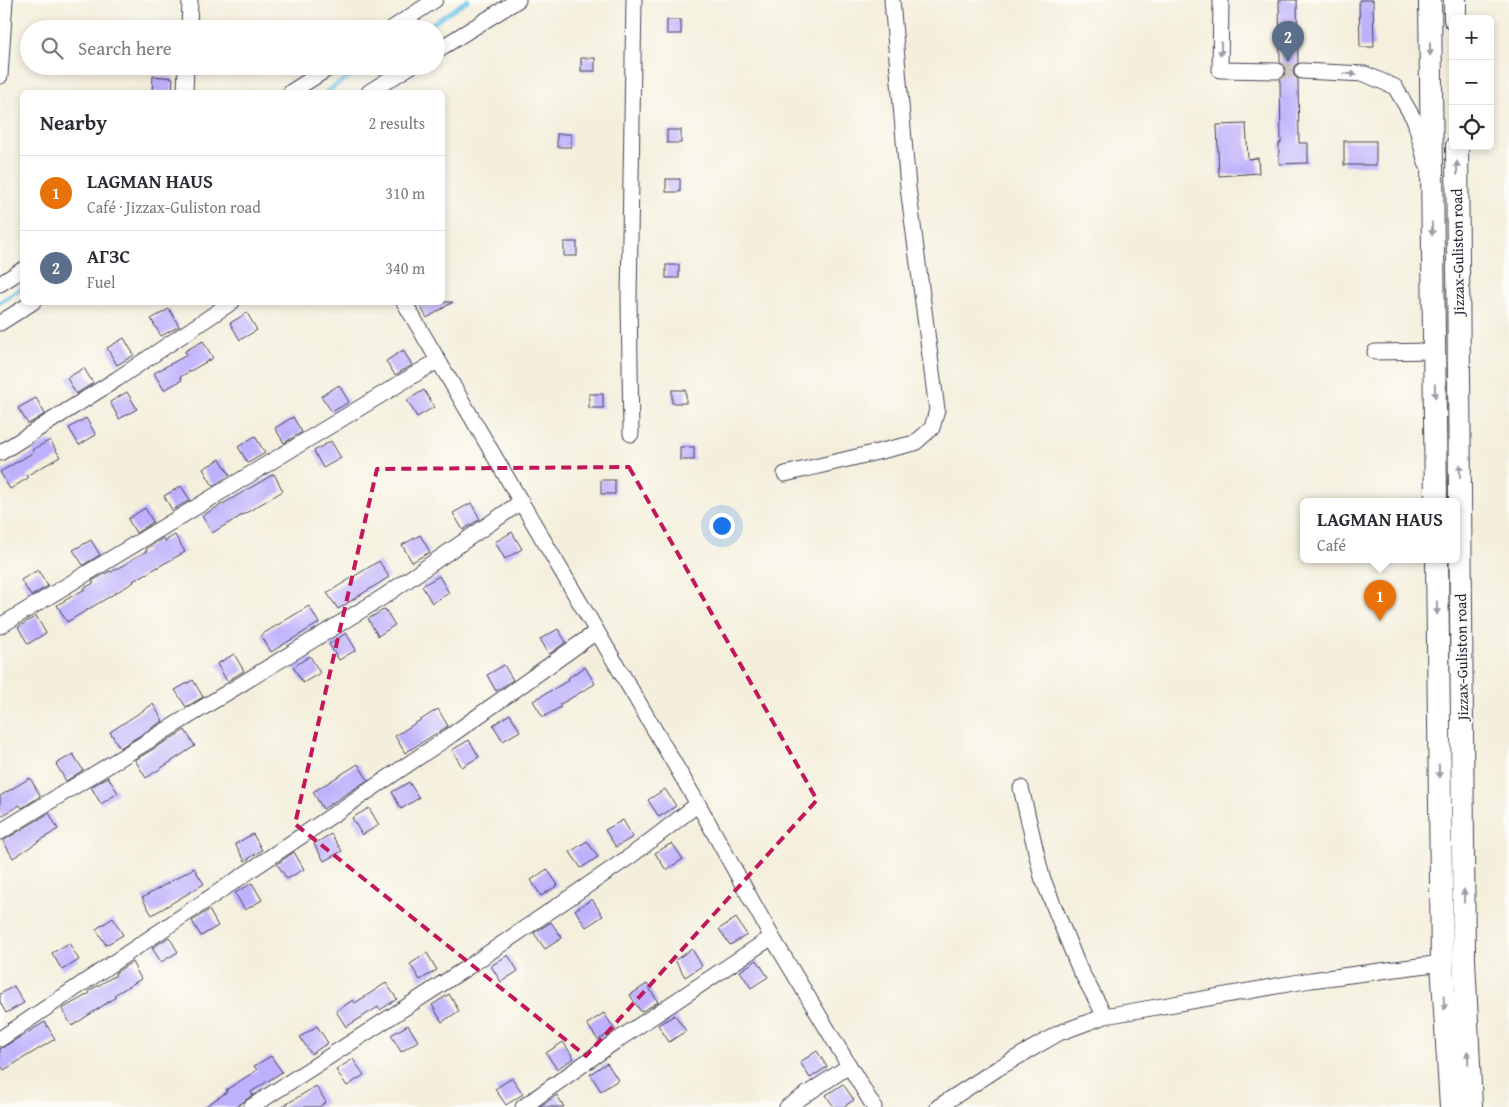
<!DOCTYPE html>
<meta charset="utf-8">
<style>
body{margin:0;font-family:"Gentium Book Plus",serif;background:#f7f7f7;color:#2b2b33}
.controls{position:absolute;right:15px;top:15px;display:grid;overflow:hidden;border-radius:8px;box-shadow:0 2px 8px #0003}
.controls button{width:45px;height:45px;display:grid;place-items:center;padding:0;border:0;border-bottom:1px solid #e1e1e2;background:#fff;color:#2b2b33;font:25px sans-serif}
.you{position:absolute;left:721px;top:525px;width:18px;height:18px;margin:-12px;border:4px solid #fff;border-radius:50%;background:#1a73e8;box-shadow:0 0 0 8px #1a73e833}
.badge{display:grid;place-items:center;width:32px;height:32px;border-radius:50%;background:#7c3aed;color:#fff;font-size:16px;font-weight:700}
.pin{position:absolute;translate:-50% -41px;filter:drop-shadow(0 1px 2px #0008)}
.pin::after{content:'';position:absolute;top:26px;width:18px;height:15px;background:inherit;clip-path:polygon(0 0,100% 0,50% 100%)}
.popup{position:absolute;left:1300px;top:498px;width:160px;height:65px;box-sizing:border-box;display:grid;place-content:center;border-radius:8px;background:#fff;filter:drop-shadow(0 1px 4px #0005);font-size:16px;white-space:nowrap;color:#7c7c81}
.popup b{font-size:19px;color:#2b2b33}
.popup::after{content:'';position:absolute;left:50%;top:100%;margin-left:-10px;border:10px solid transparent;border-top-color:#fff}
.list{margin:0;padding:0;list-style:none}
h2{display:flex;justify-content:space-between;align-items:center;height:65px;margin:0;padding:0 20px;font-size:21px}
h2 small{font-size:16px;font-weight:400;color:#7c7c81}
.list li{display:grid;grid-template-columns:32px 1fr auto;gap:15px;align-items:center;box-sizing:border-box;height:75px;padding:0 20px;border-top:1px solid #e1e1e2}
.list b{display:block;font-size:19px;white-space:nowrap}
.list p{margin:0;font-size:16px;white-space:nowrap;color:#7c7c81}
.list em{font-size:16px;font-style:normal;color:#7c7c81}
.icon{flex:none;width:28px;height:28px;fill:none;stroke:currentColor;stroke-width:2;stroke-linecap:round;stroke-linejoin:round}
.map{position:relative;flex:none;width:1509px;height:1107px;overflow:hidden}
.search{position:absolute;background:#fff;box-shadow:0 2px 8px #0003;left:20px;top:20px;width:425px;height:55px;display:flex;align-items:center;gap:12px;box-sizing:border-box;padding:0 18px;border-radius:28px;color:#7c7c81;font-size:19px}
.panel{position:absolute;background:#fff;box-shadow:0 2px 8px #0003;left:20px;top:90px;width:425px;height:215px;border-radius:8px}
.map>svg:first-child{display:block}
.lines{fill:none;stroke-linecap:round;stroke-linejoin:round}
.stream{stroke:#68c1e6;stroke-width:4.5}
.building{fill:#beb0fc}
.minor-tunnel{stroke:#cac6bc;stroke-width:15;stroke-dasharray:15 8;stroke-linecap:butt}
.minor-casing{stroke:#424153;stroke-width:17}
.highway-casing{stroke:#424153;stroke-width:24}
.minor{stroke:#fff;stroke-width:15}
.highway{stroke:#fff;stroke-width:22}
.oneway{fill:#9c9ca7}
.marked{fill:none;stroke:#c2185b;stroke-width:4;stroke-dasharray:10 6;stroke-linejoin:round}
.labels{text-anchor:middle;stroke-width:4.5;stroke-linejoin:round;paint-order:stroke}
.street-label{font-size:15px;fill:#22223b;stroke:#fdfcf7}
</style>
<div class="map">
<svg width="1509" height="1107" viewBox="0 0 1509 1107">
<rect width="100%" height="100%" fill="#fdfcf7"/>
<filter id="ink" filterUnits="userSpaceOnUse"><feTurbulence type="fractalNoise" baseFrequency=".02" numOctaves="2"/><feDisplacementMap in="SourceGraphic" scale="10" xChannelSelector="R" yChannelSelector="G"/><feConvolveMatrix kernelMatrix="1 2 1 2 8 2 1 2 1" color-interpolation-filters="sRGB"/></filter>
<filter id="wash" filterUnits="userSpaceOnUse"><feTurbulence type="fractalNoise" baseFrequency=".0096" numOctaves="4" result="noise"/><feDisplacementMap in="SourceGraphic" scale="20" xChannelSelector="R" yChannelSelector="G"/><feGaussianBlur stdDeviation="1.12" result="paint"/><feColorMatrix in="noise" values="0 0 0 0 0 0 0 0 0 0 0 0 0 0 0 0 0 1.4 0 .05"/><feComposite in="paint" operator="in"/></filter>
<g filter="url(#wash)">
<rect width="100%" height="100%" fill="#f4efdc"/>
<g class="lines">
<g class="stream">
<path d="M424 29 468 0"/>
<path d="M326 92 366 66"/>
<path d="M0 302 22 288"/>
</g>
</g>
<g id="blocks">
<g class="building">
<path d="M1279 0H1297L1298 63 1294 66 1293 71 1294 76 1298 79 1299 143H1308V163L1279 164V143H1281L1280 80 1285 76 1286 71 1285 66 1280 62Z"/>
<path d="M1359 0H1373L1374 47H1360Z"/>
<rect x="667" y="20" width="14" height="14"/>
<rect x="581" y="58" width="14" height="13"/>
<path d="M153 76 173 78 172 92H152Z"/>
<path d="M1246 124 1248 159 1258 158 1259 173 1219 176 1217 125Z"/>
<rect x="667" y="130" width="14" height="13"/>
<rect x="557" y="134" width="14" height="13"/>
<rect x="1344" y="141" width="32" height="24"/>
<rect x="666" y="179" width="14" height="13"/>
<rect x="564" y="242" width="13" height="14"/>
<rect x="666" y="265" width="13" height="13"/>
<path d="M418 302H453L427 318Z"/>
<path d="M169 309 179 326 161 336 151 319Z"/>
<path d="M247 313 257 330 240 340 230 323Z"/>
<path d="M124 338 134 355 117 365 107 348Z"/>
<path d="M203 341 213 358 180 377 182 380 164 390 154 373 187 355 185 351Z"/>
<path d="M403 350 412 365 395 375 386 361Z"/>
<path d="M84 368 93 383 76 394 67 378Z"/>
<path d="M339 385 349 402 332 412 321 396Z"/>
<path d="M424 390 434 407 417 417 407 400Z"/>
<rect x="672" y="390" width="14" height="13"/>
<path d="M127 392 137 409 119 419 110 402Z"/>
<rect x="589" y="394" width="14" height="14"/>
<path d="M36 398 45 414 28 424 18 408Z"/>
<path d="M293 417 302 432 284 443 275 428Z"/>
<path d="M86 418 96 435 79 445 69 428Z"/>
<path d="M255 436 265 453 248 463 238 447Z"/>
<path d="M50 440 60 457 26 476 28 478 10 489 0 472 34 452 32 450Z"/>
<path d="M331 441 341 458 323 468 314 451Z"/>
<rect x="680" y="447" width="14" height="13"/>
<path d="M220 459 230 475 213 486 203 469Z"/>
<path d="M274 474 283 491 212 533 202 516Z"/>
<rect x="601" y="480" width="14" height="14"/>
<path d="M181 486 190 500 172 510 164 496Z"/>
<path d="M471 503 480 519 463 530 453 513Z"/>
<path d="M145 508 153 522 136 533 128 519Z"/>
<path d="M512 532 522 549 505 559 495 542Z"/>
<path d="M175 535 185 552 133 581 134 582 67 622 57 605 85 589 84 588 94 583 92 581 110 571 111 572 132 560V559L147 551 146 549 163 538 165 541Z"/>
<path d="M420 535 430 552 412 562 402 545Z"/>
<path d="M91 540 100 555 83 565 73 550Z"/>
<path d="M379 561 389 577 338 609 327 593Z"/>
<path d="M38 570 48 586 31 596 21 580Z"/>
<path d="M439 576 449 593 432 603 422 586Z"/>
<path d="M309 606 319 623 271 652 261 635Z"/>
<path d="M385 609 395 625 378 636 368 619Z"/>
<path d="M36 616 46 633 28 644 18 627Z"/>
<path d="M558 629 566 642 549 654 540 639Z"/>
<path d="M346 633 356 650 339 660 329 644Z"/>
<path d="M234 654 244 671 227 681 217 664Z"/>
<path d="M310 656 320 673 303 683 293 667Z"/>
<path d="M504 665 513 680 496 691 487 675Z"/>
<path d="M585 667 595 684 559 705 561 707 543 717 533 701 569 680 568 678Z"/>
<path d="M193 680 203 697 186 707 175 690Z"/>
<path d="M153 704 163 721 120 748 110 732Z"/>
<path d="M438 709 448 726 405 753 395 736Z"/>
<path d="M510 714 520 731 503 741 493 725Z"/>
<path d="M185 730 195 746 146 778 135 760Z"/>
<path d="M469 740 479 757 462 767 452 750Z"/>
<path d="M73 754 83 770 66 781 56 764Z"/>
<path d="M358 764 368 780 323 809 313 792Z"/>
<path d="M108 777 118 793 101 804 91 787Z"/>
<path d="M30 778 40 795 39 797 22 808 20 805 0 817V796Z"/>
<path d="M409 782 419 798 401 809 392 792Z"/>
<path d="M665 789 676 806 659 817 648 800Z"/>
<path d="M369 808 379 825 362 835 352 818Z"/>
<path d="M49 813 58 829 13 858 3 841Z"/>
<path d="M623 820 633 837 616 847 605 830Z"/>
<path d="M253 834 262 850 245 861 235 844Z"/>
<path d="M331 834 342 851 324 861 314 844Z"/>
<path d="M587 841 598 857 581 868 570 852Z"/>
<path d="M672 843 683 859 666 870 655 853Z"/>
<path d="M294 852 304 869 287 879 277 864Z"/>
<path d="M194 868 204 884 152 915 142 898Z"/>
<path d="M547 869 558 885 541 896 531 880Z"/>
<path d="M252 883 262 900 245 910 235 893Z"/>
<path d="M592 899 603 916 586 927 575 910Z"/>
<path d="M209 910 218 926 201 936 192 921Z"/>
<path d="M113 918 123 935 106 945 96 929Z"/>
<path d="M736 918 747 935 730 945 719 929Z"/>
<path d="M551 922 562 938 545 949 534 933Z"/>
<path d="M169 937 178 952 161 962 152 948Z"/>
<path d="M69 943 79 960 62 970 52 953Z"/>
<path d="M692 949 702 966 685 977 675 960Z"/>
<path d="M427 953 437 970 420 980 410 964Z"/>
<path d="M508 955 518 971 501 982 491 966Z"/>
<path d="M757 960 768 977 751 988 740 971Z"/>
<path d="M132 962 141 979 114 995 116 997 72 1026 62 1009 90 993 89 991 116 975 115 973Z"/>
<path d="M386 983 397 999 380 1010 378 1007 346 1027 336 1011 353 1000 355 1003Z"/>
<path d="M647 984 658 1002 641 1012 630 995Z"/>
<path d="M14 986 24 1003 6 1013 0 1002V994Z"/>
<path d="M449 994 459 1011 442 1022 432 1005Z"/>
<path d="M604 1013 615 1030 598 1040 587 1024Z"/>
<path d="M675 1015 686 1031 669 1042 658 1025Z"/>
<path d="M45 1022 55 1039 4 1070 0 1064V1049Z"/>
<path d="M408 1025 418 1041 401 1052 391 1035Z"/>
<path d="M317 1026 328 1043 311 1054 300 1037Z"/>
<path d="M563 1042 574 1058 557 1069 546 1053Z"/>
<path d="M817 1051 827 1067 810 1078 800 1062Z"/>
<path d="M271 1056 282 1072 251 1092 253 1095 243 1102 236 1107H204L227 1092 226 1090 257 1070 254 1066Z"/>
<path d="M353 1059 364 1075 347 1086 336 1070Z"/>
<path d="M607 1063 618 1080 601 1091 590 1074Z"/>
<path d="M512 1078 523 1094 506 1105 495 1089Z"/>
<path d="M843 1084 854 1100 843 1107H834L826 1095Z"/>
<path d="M316 1086 326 1102 319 1107H282Z"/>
<path d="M557 1095 564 1107H539Z"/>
</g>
</g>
</g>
<g filter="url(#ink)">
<use href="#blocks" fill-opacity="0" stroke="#424153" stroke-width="1"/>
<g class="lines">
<path class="minor-tunnel" d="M1277 71H1302"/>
<defs>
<g id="minor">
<path d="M1221 0 1220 70 1277 71"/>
<path d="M189 29 190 0"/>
<path d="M391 29 435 0"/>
<path d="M436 51 518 0"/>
<path d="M1302 71 1365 74 1395 87 1415 121 1426 163"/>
<path d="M0 76 5 0"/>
<path d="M185 92 186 66"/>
<path d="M291 92 332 66"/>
<path d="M369 92 411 66"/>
<path d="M0 284 22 270"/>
<path d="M404 302 698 804 772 937 874 1107"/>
<path d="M0 323 33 302"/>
<path d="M1375 352 1434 351"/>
<path d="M631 434 629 298 634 0"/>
<path d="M0 453 117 379 232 302"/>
<path d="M785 474 915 443 932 428 937 410 908 187 892 0"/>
<path d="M0 626 437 361"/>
<path d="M1021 788 1042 877 1079 968 1105 1016"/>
<path d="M0 832 383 597 521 502"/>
<path d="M0 1039 450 736 596 632"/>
<path d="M251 1107 468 967 632 855 698 804"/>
<path d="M523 1107 616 1041 772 937"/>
<path d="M787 1107 849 1066"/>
<path d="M938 1107 997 1069 1059 1033 1105 1016 1311 980 1442 963"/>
</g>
<g id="highway">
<path d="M1430 0 1436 502"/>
<path d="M1455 0V19"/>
<path d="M1457 146 1464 959 1471 1107"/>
<path d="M1437 560 1442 963 1451 1107"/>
</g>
</defs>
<use href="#minor" class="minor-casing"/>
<use href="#highway" class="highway-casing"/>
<use href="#minor" class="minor"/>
<use href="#highway" class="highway"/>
</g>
<defs><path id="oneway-solid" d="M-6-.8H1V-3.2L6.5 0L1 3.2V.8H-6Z" transform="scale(1.25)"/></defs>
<g class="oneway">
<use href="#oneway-solid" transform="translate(1221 49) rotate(91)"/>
<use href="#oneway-solid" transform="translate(1430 49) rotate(89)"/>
<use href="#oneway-solid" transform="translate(1350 74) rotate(3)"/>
<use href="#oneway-solid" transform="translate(1457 168) rotate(-91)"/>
<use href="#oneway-solid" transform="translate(1432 229) rotate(89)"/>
<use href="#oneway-solid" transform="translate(1435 391) rotate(89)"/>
<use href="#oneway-solid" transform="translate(1460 471) rotate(-91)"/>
<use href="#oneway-solid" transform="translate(1437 608) rotate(89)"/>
<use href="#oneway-solid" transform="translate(1439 771) rotate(89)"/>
<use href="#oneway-solid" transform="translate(1464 896) rotate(-91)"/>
<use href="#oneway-solid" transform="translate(1444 1003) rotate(86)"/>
<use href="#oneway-solid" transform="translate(1468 1058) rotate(-93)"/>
</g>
</g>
<path class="marked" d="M629 467 817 800 586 1056 295 824 377 469Z"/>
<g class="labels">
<g class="street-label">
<text transform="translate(1458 252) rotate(-91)" y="5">Jizzax-Guliston road</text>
<text transform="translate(1462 657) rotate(-91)" y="5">Jizzax-Guliston road</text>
</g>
</g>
</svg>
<div class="controls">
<button>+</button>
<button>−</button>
<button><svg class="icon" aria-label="locate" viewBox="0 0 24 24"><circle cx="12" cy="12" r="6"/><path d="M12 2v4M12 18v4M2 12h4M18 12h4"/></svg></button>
</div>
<div class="you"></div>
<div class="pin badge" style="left:1380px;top:621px;background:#e8710a">1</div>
<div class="popup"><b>LAGMAN HAUS</b>Café</div>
<div class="pin badge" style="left:1288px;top:62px;background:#5c6f8a">2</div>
<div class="search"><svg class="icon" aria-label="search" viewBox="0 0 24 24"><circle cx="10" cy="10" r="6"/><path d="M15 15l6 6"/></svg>Search here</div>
<section class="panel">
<h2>Nearby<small>2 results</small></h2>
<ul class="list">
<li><span class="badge" style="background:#e8710a">1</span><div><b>LAGMAN HAUS</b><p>Café · Jizzax-Guliston road</p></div><em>310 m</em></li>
<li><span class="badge" style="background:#5c6f8a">2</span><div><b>АГЗС</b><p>Fuel</p></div><em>340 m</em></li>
</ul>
</section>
</div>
